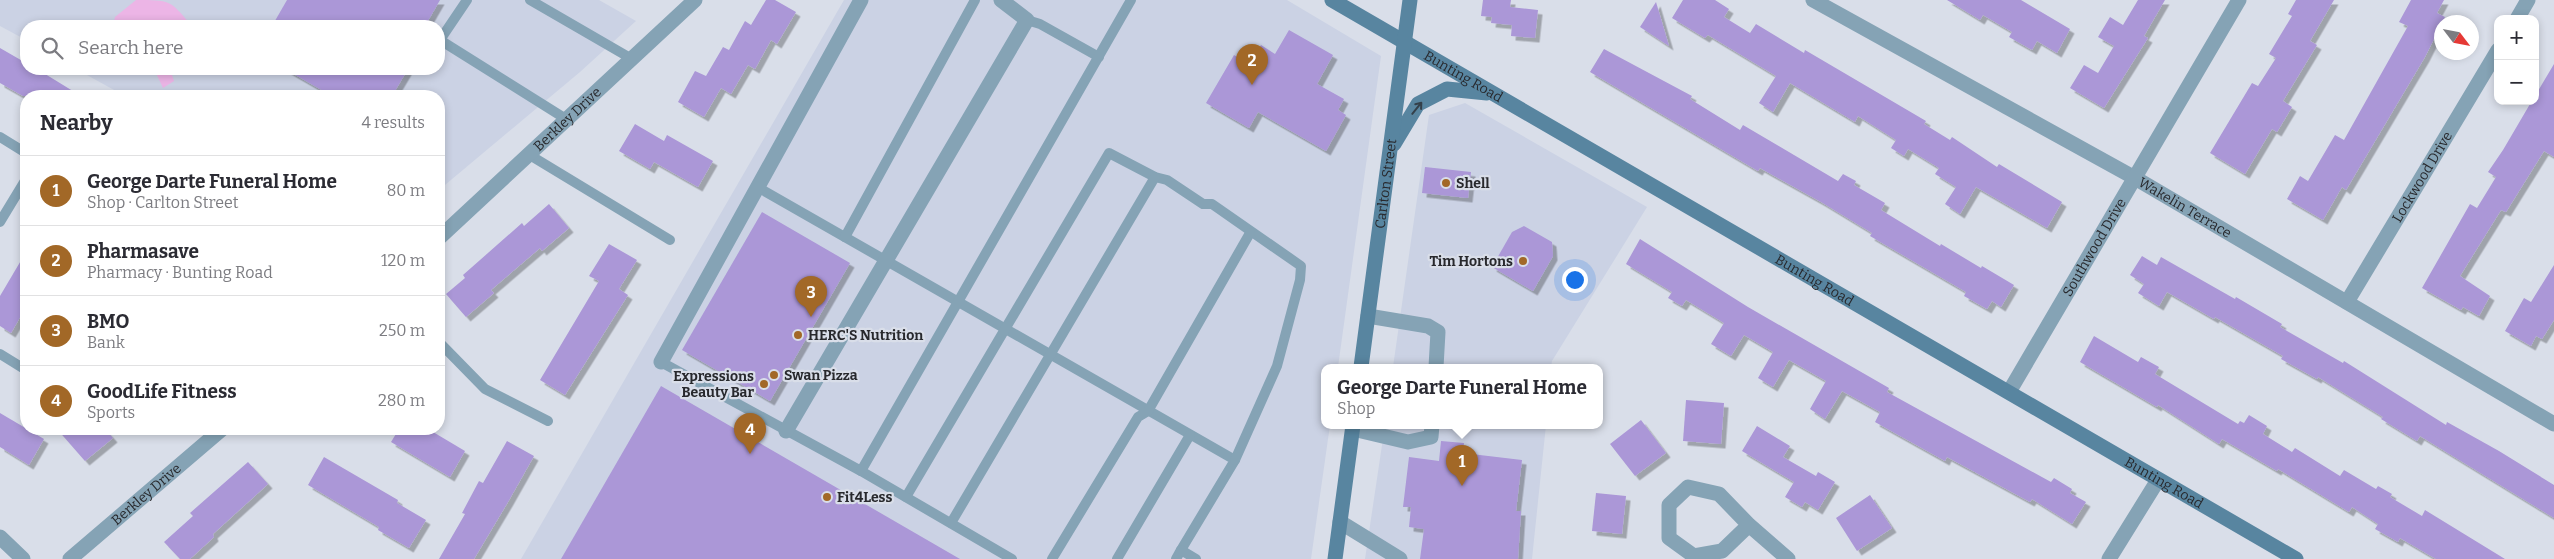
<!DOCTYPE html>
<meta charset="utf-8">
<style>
body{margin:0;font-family:Bitter,serif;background:#f2f2f3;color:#2b2b33}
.controls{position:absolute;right:15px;top:15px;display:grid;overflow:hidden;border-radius:10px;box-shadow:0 2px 8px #0003}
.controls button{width:45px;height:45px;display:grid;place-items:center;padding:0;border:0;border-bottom:1px solid #e1e1e2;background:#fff;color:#2b2b33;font:25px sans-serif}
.compass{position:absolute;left:2434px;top:15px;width:45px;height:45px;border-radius:50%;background:#fff;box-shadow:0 2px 8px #0003;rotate:122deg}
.you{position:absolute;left:1574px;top:279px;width:18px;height:18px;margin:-12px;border:4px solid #fff;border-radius:50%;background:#1a73e8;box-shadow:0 0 0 8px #1a73e833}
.badge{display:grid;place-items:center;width:32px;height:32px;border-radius:50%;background:#a26827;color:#fff;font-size:16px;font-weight:700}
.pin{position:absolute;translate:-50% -41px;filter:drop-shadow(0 1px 2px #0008)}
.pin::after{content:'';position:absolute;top:26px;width:18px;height:15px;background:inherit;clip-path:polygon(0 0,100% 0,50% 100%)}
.popup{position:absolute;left:1321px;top:364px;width:282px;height:65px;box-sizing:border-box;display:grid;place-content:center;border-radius:10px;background:#fff;filter:drop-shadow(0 1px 4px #0005);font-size:16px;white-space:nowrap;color:#7c7c81}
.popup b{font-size:19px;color:#2b2b33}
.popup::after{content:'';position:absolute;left:50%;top:100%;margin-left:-10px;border:10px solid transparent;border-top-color:#fff}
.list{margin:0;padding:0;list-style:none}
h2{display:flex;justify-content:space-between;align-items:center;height:65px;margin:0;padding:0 20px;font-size:21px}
h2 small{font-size:16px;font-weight:400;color:#7c7c81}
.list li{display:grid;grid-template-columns:32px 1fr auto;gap:15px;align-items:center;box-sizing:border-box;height:70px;padding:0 20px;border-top:1px solid #e1e1e2}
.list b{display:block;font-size:19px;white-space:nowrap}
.list p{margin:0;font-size:16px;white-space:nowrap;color:#7c7c81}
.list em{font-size:16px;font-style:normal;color:#7c7c81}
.icon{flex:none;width:28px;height:28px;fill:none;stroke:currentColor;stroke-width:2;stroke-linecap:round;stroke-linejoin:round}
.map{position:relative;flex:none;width:2554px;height:559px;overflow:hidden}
.search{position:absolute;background:#fff;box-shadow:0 2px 8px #0003;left:20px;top:20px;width:425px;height:55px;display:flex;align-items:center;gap:12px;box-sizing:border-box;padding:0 18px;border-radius:20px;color:#7c7c81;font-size:19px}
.panel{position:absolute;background:#fff;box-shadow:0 2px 8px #0003;left:20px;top:90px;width:425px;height:345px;border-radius:20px}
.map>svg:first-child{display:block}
.built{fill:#cbd2e4}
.green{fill:#ecb5e6}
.building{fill:#ab97d7;filter:url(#shadow)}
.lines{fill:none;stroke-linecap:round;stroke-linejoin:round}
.lane{stroke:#85a3b5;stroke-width:10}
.street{stroke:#85a3b5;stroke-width:15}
.secondary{stroke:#5885a0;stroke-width:15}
.oneway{stroke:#34404a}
.poi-dot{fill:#a26827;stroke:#d9dee9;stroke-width:2}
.labels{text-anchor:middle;stroke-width:4.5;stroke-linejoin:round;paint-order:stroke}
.street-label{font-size:14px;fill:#28292d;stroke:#d9dee9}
.poi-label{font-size:14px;font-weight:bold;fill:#28292d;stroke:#d9dee9;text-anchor:start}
</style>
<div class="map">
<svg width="2554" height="559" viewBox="0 0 2554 559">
<defs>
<filter id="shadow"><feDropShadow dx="4.5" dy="4.5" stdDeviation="0" flood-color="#0004"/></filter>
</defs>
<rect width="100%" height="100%" fill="#d9dee9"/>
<g class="built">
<path d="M0 0H599L636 21 580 72 439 190V96H125L76 69H439V26H26V40L0 26Z"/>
<path d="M844 0H1287L1381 56 1338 367H1324V425H1330L1311 559H521Z"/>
<path d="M1465 103 1647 207 1552 361 1551 367H1393L1429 115Z"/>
<path d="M1385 425H1546L1532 559H1365Z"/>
</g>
<g class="green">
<path d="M136 0C170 0 170 0 190 24L189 26H113L115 17Z"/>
<path d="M154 69H170L174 81 163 88Z"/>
</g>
<g class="building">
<path d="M287 0H440L425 26H272Z"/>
<path d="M766 0H775L796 12 777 44 771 40 755 69 748 65 731 94 721 88 704 117 678 102 695 71 706 76 723 47 729 50 745 21 751 25Z"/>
<path d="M1483 0H1511L1510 7 1538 10 1535 38 1511 36 1512 25 1491 23 1492 17 1481 16Z"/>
<path d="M1683 0H1715L1729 9 1724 17 1750 33 1756 24 1804 53 1805 50 1926 121 1924 124 1950 140 1952 137 1997 167 1999 164 2062 202 2047 228 1976 187 1960 214 1945 204 1956 187 1935 174 1939 168 1908 149 1904 156 1891 148 1896 140 1858 116 1855 122 1790 83 1773 112 1759 103 1776 76 1708 35 1705 38 1672 18Z"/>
<path d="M1947 0H2021L2070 29 2057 53 2037 41 2032 50 2009 37 2012 32 1983 15 1980 20Z"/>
<path d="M2138 0H2165L2144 36 2148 38 2104 108 2070 88 2084 65 2098 73 2114 46 2098 37 2110 17 2123 25Z"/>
<path d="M2296 0H2334L2310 41 2317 45 2283 101 2292 107 2277 132 2272 129 2245 174 2210 153 2252 83 2258 86 2276 58 2269 54 2292 16 2288 14Z"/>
<path d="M2411 0H2444L2437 13 2445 17 2425 57 2346 190 2342 187 2323 220 2287 199 2300 176 2308 181 2335 135 2344 140 2408 26 2399 22Z"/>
<path d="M1656 2 1669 46 1640 27Z"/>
<path d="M1289 30 1333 55 1317 84 1344 99 1338 110 1346 115 1326 151 1258 112 1249 128 1206 103 1234 55 1250 65 1261 45 1275 54Z"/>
<path d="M0 48 26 63V69H37L81 96H23L0 83Z"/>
<path d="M1604 49 1692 96 1690 99 1740 130 1743 125 1838 181 1843 174 1856 181 1854 185 1885 203 1881 210 1940 246 1941 244 1981 268 1982 266 2014 285 2001 307 1992 301 1987 309 1964 296 1966 292 1870 236 1872 233 1821 202 1760 168 1758 171 1590 72Z"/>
<path d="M2554 64V157L2544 151 2506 212 2501 210 2460 276 2490 296 2479 316 2463 307 2461 310 2422 288 2470 204 2477 208 2496 177 2488 172 2503 150 2530 104 2535 101V96Z"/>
<path d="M285 69H408L392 96H332Z"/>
<path d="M635 124 664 141 667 135 713 161 698 187 654 162 650 169 619 151Z"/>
<path d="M1425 167 1471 172 1468 198 1422 193Z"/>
<path d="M549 204 569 228 542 251 540 248 491 290 494 293 466 317 446 294 465 278 463 275 522 223 524 226Z"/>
<path d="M762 212 850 263 770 401 682 350Z"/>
<path d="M1524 226 1552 242 1553 256 1533 291 1492 267 1512 232Z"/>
<path d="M1640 239 1748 307 1889 388 1887 392 2051 482 2054 478 2072 489 2070 493 2086 502 2072 524 2032 499 2030 502 1947 457 1945 461 1875 422 1880 412 1842 391 1825 419 1810 409 1826 381 1789 360 1773 387 1758 378 1773 352 1744 335 1731 356 1711 344 1724 323 1686 300 1682 306 1668 298 1672 292 1626 264Z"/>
<path d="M609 244 637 260 619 289 628 295 565 395 540 380 599 281 589 276Z"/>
<path d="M26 252V307L11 333 0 326V296Z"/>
<path d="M2142 256 2157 265 2161 257 2235 299 2236 297 2282 324 2280 327 2343 363 2344 361 2446 425 2447 422 2499 451 2554 485V518L2420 436 2417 441 2381 419 2383 417 2318 377 2317 379 2281 359 2283 356 2215 317 2214 319 2167 292 2159 306 2138 293 2144 284 2130 275Z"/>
<path d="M2554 265V320L2542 339 2536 336 2531 346 2505 331 2524 298 2531 302Z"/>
<path d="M2094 336 2138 362 2141 357 2159 367 2155 374 2238 424 2240 421 2244 423 2249 415 2267 426 2263 434 2292 452 2295 448 2340 476 2344 470 2376 489 2378 486 2392 494 2390 497 2422 516 2425 510 2505 559H2436L2400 538 2398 542 2375 529 2378 524 2352 507 2349 512 2278 469 2277 471 2222 439 2219 444 2158 405 2157 407 2080 362Z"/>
<path d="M661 386 960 559H561Z"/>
<path d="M1686 400 1724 403 1721 444 1683 441Z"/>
<path d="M0 413 44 439 29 465 0 447Z"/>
<path d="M1641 420 1666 453 1635 476 1610 444Z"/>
<path d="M1757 426 1790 446 1783 457 1816 476 1818 472 1835 482 1818 510 1805 502 1802 507 1785 497 1794 482 1742 451Z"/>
<path d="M57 429H105L113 438 85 461Z"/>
<path d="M399 429H428L465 451 450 477 391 442Z"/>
<path d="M507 441 534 456 508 502 474 559H439L465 514 462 513 479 481 483 483Z"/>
<path d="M1441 441 1464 443 1463 453 1522 460 1516 511H1521L1518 559H1420L1424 529 1409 527 1411 507H1403L1409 457 1439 461Z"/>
<path d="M324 457 398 500 397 503 426 520 409 548 378 530 379 527 308 485Z"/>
<path d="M248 462 268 484 213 534 214 537 190 559H180L164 542 193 516 190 513Z"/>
<path d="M1596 493 1626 496 1622 534 1592 531Z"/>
<path d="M1870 495 1892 528 1857 551 1836 518Z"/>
</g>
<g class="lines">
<g class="lane">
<path d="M467 0 440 40 566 119"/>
<path d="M530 0 632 59"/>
<path d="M1027 20 1040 24 1099 57"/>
<path d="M0 137 26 153"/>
<path d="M528 154 670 240"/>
<path d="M759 188 1235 460 1181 550"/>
<path d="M0 222 26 179"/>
<path d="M845 237 975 0"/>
<path d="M439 342 485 389 548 421"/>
<path d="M0 354 26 370"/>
<path d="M661 362 861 471"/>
<path d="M906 497 1109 153 1155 177 1167 180 1203 204H1212L1301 266 1300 280 1277 366 1235 460"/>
<path d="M951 523 1155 177"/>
<path d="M1012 559 861 471 1131 0"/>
<path d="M1052 559 1138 417 1148 411 1250 233"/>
<path d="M1117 559 1190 435"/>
<path d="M1176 559 1181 550 1196 559"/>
</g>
<g class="street">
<path id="s1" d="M1813 0 2135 178 2554 424"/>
<path d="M2517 19 2528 0"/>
<path id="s2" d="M439 238 695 0"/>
<path id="s3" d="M2347 302 2498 50"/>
<path d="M1368 316 1428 326 1438 332 1436 367"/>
<path d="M661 362 861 0"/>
<path id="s4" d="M2009 392 2239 0"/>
<path d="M1353 429 1408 442 1431 437 1432 425"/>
<path d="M786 431 1027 20 1001 0"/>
<path d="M1340 522 1400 559"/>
<path d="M1749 525 1722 551 1694 556 1669 538V505L1688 487 1719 494 1749 525 1788 559"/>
<path d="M0 537 23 559"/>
<path id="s5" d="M70 559 222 429"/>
<path d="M2109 559 2158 480"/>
</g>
<g class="secondary">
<path id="s6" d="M1332 0 2296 559"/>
<path d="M1394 144 1418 104 1447 89 1487 93"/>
<path id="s7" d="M1361 367 1410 0"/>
<path d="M1335 559 1353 425"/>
</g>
</g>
<defs><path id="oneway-shaft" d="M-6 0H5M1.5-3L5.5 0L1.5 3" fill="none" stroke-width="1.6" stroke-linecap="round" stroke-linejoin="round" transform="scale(1.25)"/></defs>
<use class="oneway" href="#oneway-shaft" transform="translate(1417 108) rotate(-51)"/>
<g class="poi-dot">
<circle cx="1446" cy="183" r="5"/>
<circle cx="1523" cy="261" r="5"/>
<circle cx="798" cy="335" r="5"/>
<circle cx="774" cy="375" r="5"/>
<circle cx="764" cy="384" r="5"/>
<circle cx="827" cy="497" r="5"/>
</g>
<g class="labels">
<g class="street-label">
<text dy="5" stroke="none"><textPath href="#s6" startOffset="152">Bunting Road</textPath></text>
<text dy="5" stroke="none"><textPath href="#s2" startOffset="175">Berkley Drive</textPath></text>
<text dy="5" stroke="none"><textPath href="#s3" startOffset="146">Lockwood Drive</textPath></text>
<text dy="5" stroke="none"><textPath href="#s7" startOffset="185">Carlton Street</textPath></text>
<text dy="5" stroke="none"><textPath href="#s1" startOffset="426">Wakelin Terrace</textPath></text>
<text dy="5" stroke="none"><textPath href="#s4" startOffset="168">Southwood Drive</textPath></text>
<text dy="5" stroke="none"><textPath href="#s6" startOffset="558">Bunting Road</textPath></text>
<text dy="5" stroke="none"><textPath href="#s6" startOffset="962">Bunting Road</textPath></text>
<text dy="5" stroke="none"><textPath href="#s5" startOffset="100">Berkley Drive</textPath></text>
</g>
<g class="poi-label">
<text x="1456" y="188">Shell</text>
<text x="1513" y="266" text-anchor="end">Tim Hortons</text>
<text x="808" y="340">HERC'S Nutrition</text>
<text x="784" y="380">Swan Pizza</text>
<text x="754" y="381" text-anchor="end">Expressions<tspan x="754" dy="16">Beauty Bar</tspan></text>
<text x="837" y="502">Fit4Less</text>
</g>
</g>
</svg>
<div class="controls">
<button>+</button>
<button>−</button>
</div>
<svg class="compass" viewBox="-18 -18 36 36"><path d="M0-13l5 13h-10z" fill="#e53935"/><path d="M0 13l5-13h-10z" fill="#7c7c81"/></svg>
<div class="you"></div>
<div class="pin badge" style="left:1462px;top:486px">1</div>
<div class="popup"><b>George Darte Funeral Home</b>Shop</div>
<div class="pin badge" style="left:1252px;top:85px">2</div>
<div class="pin badge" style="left:811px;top:317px">3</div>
<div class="pin badge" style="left:750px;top:454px">4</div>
<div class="search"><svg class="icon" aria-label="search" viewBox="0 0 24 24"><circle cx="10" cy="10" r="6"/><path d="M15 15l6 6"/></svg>Search here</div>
<section class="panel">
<h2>Nearby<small>4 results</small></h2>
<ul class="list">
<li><span class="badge">1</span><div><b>George Darte Funeral Home</b><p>Shop · Carlton Street</p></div><em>80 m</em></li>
<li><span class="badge">2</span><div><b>Pharmasave</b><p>Pharmacy · Bunting Road</p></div><em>120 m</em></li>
<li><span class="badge">3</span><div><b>BMO</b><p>Bank</p></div><em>250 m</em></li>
<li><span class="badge">4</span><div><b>GoodLife Fitness</b><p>Sports</p></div><em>280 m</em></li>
</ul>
</section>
</div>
